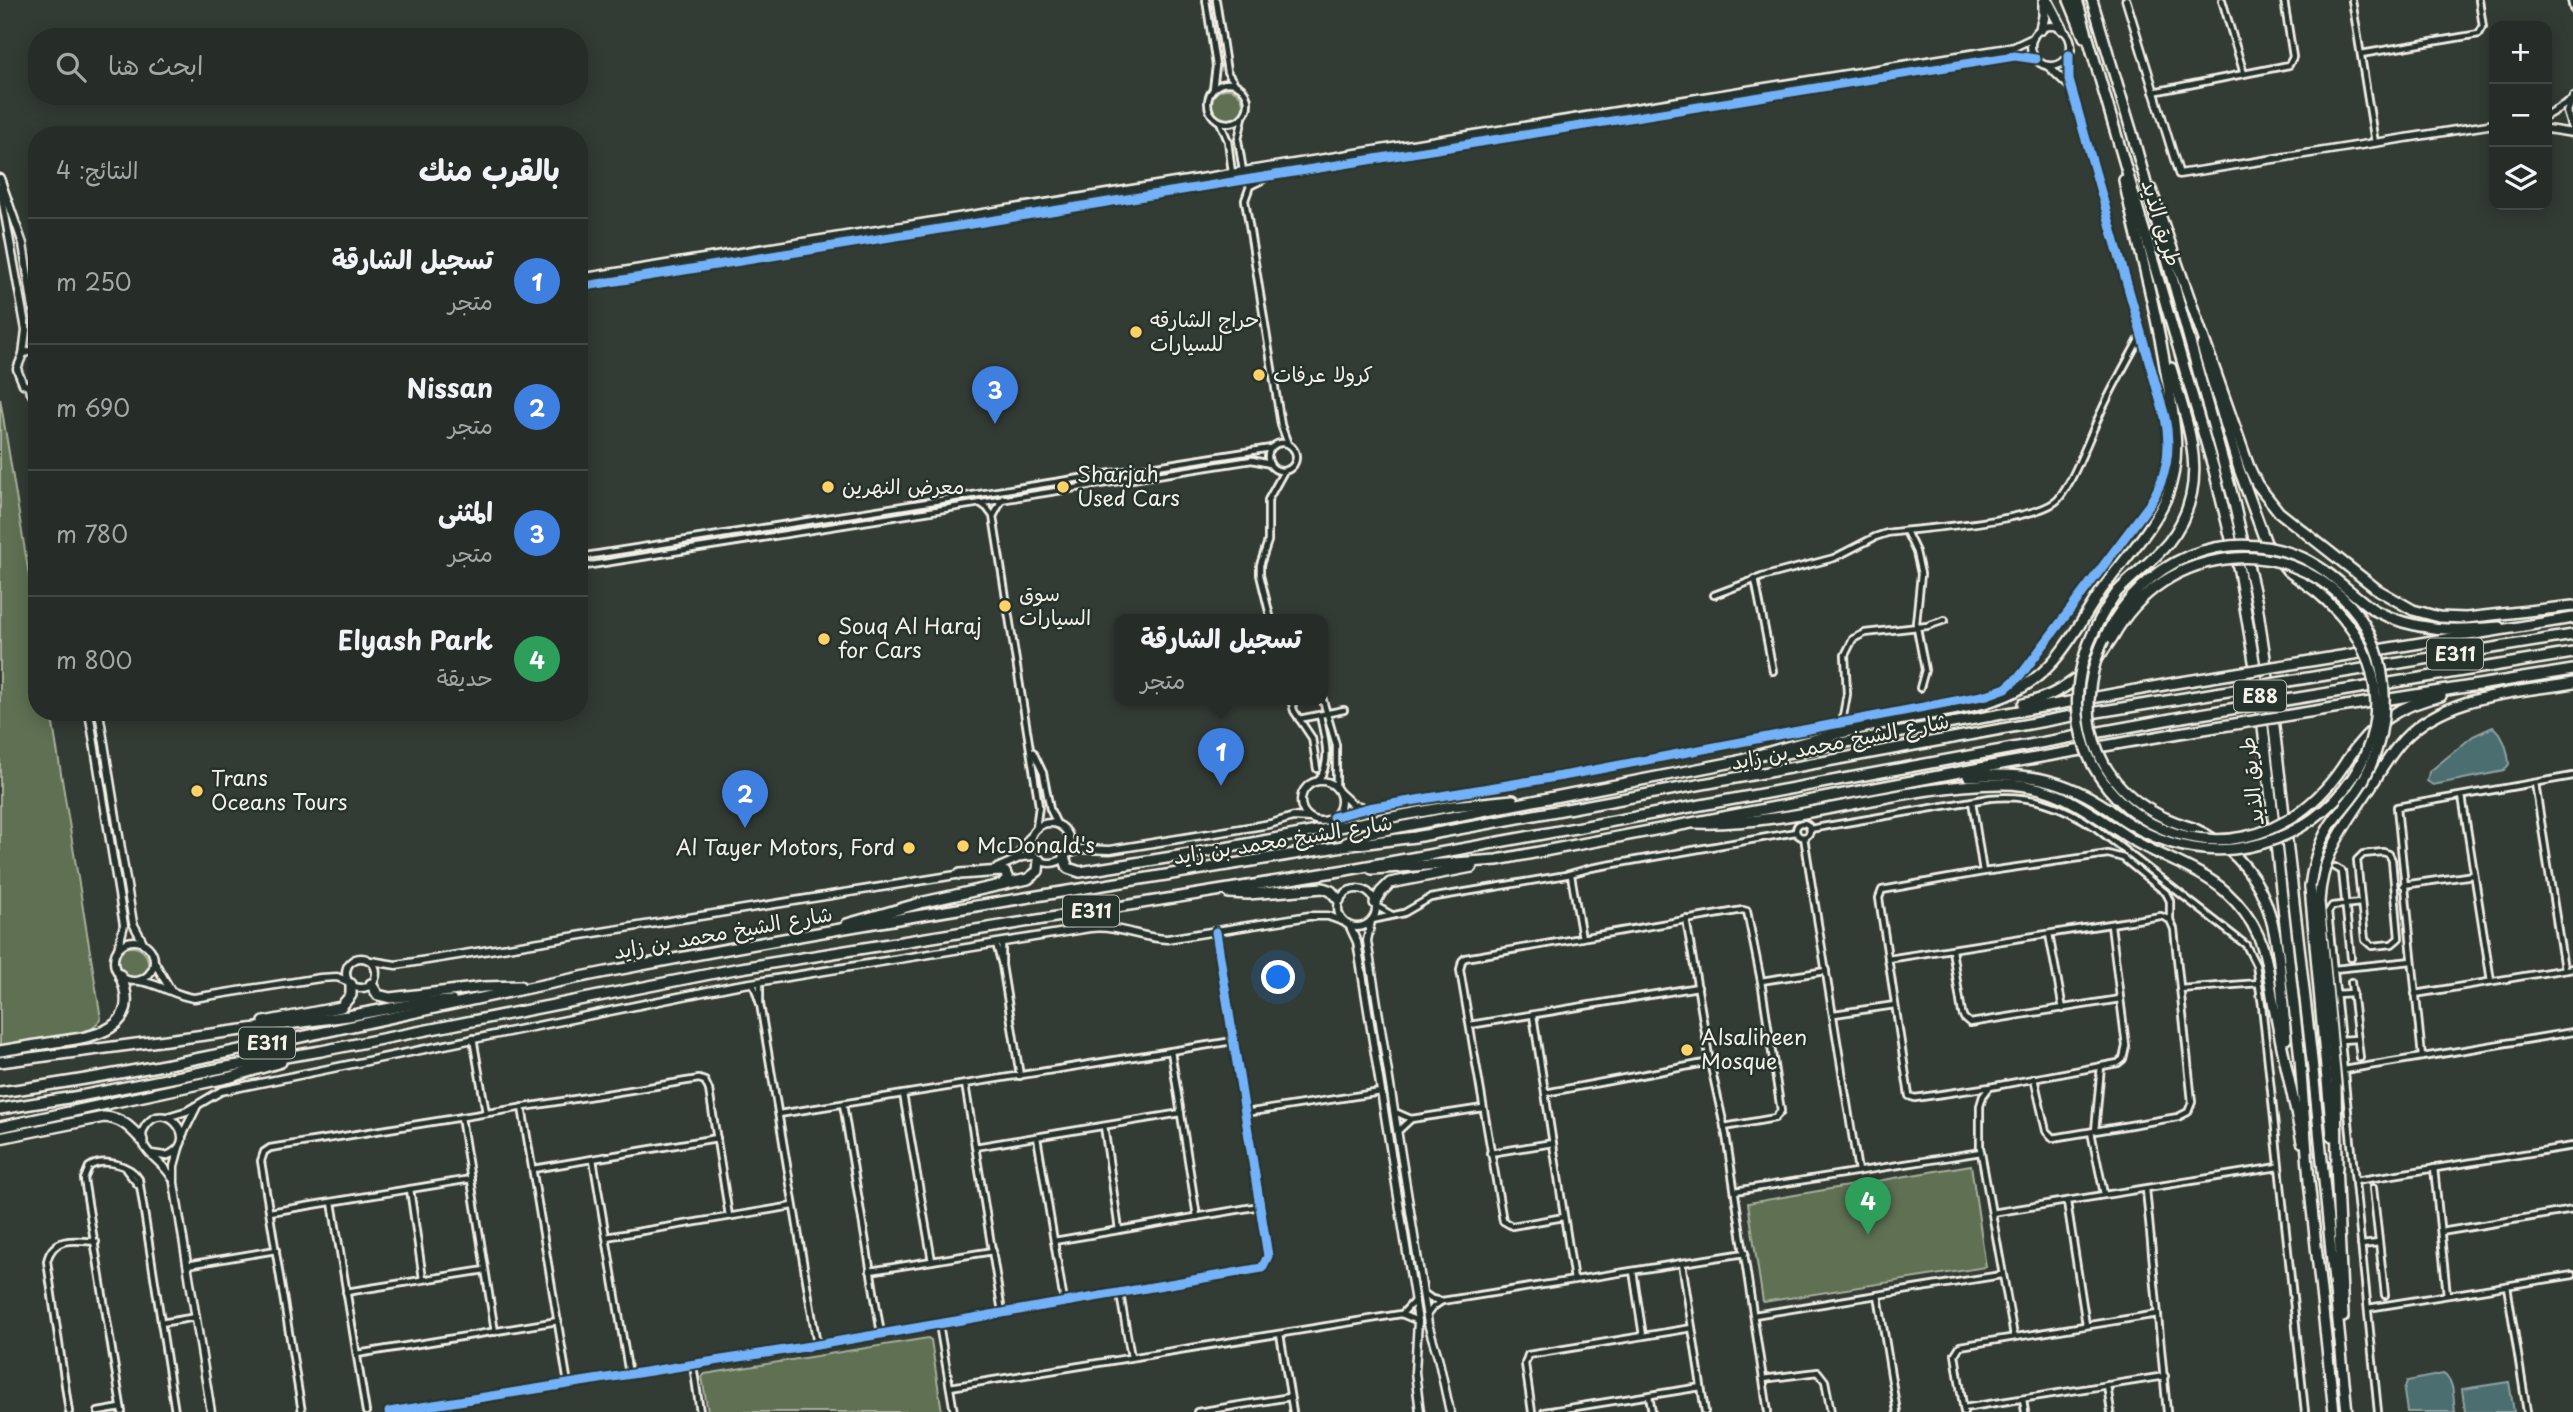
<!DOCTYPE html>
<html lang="ar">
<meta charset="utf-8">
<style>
body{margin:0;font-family:"Playpen Sans","Playpen Sans Arabic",sans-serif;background:#323834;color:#f1f3f6;direction:rtl}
.controls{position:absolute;right:21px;top:21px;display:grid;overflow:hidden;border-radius:14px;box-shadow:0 4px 18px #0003}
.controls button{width:63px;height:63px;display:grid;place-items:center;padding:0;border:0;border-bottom:2px solid #424845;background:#262c28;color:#f1f3f6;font:35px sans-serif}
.you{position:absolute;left:1279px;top:978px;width:24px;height:24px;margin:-18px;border:5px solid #fff;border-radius:50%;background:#1a73e8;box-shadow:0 0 0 10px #1a73e833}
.badge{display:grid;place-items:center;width:46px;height:46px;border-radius:50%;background:#bca0f2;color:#fff;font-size:23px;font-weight:700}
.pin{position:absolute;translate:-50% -58px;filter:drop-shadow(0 2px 4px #0008)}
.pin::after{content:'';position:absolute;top:37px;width:24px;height:21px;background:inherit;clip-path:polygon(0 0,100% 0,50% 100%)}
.popup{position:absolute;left:1114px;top:614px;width:214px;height:91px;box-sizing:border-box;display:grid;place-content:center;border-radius:14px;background:#262c28;filter:drop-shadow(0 2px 5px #0005);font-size:23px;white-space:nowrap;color:#a4a7a8}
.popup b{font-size:26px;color:#f1f3f6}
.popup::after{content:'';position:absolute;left:50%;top:100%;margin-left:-14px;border:14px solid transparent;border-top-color:#262c28}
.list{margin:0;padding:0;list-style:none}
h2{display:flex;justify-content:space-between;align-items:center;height:91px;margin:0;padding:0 28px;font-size:30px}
h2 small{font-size:23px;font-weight:400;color:#a4a7a8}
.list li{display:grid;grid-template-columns:46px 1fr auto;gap:21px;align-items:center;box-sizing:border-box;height:126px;padding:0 28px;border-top:2px solid #424845}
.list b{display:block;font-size:26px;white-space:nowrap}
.list p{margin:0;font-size:23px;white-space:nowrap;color:#a4a7a8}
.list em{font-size:23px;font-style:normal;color:#a4a7a8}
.icon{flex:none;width:38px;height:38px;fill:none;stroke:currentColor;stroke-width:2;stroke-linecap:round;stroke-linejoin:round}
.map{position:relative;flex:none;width:2573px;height:1412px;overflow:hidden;direction:ltr}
.search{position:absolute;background:#262c28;box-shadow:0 4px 18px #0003;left:28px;top:28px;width:560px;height:77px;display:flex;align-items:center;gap:18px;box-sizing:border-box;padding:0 24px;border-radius:28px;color:#a4a7a8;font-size:26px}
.panel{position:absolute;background:#262c28;box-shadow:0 4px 18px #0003;left:28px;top:126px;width:560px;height:595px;border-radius:28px;direction:rtl}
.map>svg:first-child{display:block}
.green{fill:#5e7052;stroke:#a9b09d;stroke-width:2}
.water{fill:#4b6e71;stroke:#8fa2a1;stroke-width:2}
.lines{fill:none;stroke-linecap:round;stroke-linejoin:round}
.minor-casing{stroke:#f4f1e8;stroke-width:10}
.tertiary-casing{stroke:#f4f1e8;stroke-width:11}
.secondary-casing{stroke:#f4f1e8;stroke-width:11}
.motorway-casing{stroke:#f4f1e8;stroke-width:14}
.minor{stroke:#26332d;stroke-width:4.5}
.tertiary{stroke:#26332d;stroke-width:6}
.secondary{stroke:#26332d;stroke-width:6}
.motorway{stroke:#26332d;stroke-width:9}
.motorway-bridge-casing{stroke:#f4f1e8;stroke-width:14;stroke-linecap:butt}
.motorway-bridge{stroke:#26332d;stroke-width:9}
.cycleway-casing{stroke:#26332d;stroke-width:13}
.cycleway{stroke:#73b2f8;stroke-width:9}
.poi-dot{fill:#ffd166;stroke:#26332d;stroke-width:2.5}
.labels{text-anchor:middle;stroke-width:5;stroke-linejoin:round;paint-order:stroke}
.shield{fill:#26332d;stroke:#b6b8b0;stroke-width:2}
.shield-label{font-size:19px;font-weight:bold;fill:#f4f1e8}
.street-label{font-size:21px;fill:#f4f1e8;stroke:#26332d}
.poi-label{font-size:21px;fill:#f4f1e8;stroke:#26332d;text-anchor:start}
</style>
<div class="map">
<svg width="2573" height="1412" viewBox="0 0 2573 1412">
<rect width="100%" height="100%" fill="#333b35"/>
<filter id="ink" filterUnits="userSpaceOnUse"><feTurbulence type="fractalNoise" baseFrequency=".0143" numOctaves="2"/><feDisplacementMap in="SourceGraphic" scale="14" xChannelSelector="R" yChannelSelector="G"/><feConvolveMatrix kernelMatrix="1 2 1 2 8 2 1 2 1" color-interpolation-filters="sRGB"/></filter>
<g filter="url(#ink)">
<g class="green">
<circle cx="1227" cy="105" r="16"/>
<path d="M0 398 37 624V712H51L101 1019 89 1032 0 1047Z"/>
<circle cx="132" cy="963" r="16"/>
<path d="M1971 1165 1986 1267 1763 1302 1748 1203Z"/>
<path d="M928 1338 931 1340 942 1412H708L702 1377 705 1374Z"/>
</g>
<g class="water">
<path d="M2493 727C2504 736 2508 751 2509 764L2504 771 2433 785 2427 781 2429 772 2473 736Z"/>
<path d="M2443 1374C2455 1380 2453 1399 2455 1412H2407L2404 1391 2407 1381Z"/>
<path d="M2509 1382 2514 1412H2465L2462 1389Z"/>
</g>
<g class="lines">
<defs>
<g id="minor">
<path d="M1206 0 1216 66 1213 89"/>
<path d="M1216 0 1227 72 1236 85"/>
<path d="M2222 0 2244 74"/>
<path d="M2352 0 2375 143"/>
<path d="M2571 0 2573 9"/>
<path d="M2361 54 2479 34 2483 27 2479 0"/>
<circle cx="1228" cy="103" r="20"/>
<path d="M2153 92 2289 65 2293 57 2284 0"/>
<path d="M1243 117 1238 140 1243 171"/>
<path d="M1220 122 1228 141 1232 173"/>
<path d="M1264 179 1250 186 1245 200 1281 425 1288 444"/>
<circle cx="1282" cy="457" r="14"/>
<path d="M980 503 987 508 993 516 1039 806 1036 828"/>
<path d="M994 515 1003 498"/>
<path d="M1906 531 1916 552 1921 574 1916 623 1925 670 1920 688"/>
<path d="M579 557 1271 448"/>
<path d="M579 567 1252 460 1270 464"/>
<path d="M1755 579 1773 671"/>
<path d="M1714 595 1762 577 1834 558 1875 537 1887 533C1924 528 2028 522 2055 502 2070 491 2091 432 2101 412 2113 386 2127 361 2141 336"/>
<path d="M1271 620 1260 575V565L1268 541V500L1284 471"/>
<path d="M1322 697 1336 745V788"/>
<path d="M1291 700 1294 711 1312 738 1317 769"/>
<path d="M1299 719 1344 710"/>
<path d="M1842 722 1847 694 1845 655 1853 639 1865 633 1927 626 1945 620"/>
<path d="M1033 752 1043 773 1050 809 1057 824"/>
<path d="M1318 781C1333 761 1324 737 1320 715"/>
<path d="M2535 783 2564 969"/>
<path d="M2462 796 2491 981"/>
<path d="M1972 801 1983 872"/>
<circle cx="1803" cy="830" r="7"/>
<path d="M1810 829 1990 798C2030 794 2063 805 2096 828L2246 945 2256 965 2262 1005 2305 1412"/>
<path d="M1804 837 1858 1171"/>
<path d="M2383 852 2389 854 2392 860 2399 938 2392 944 2372 946 2365 940 2357 860 2363 854Z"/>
<path d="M2335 867 2342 871 2351 958"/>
<path d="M1571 875 1582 938"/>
<path d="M2403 885 2474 875"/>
<path d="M2361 903 2332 906 2328 912 2378 1412"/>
<path d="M1376 906 1392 915"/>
<path d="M1686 919 1710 1062 1726 1135 1768 1412"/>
<path d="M1372 920 1404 913 1430 898 1566 875 1591 868 1796 832"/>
<path d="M2111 925 2126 1046 2123 1059 2118 1063 1990 1087 1915 1098 1909 1096 1879 898 1882 890 1983 872 2108 854 2123 858 2166 893 2170 901V920"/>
<path d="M2049 934 2063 1009"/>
<path d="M996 944 1002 965 1020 1076"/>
<path d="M1952 950 1962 1013 1964 1018 1970 1023 2120 999"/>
<path d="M1888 959 2161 916 2170 920 2174 929 2192 1102 2188 1112 2178 1117 2053 1138 2046 1131 2034 1078"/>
<path d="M1002 964V943"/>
<path d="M2334 969 2412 961"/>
<path d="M1761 981 1826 971"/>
<path d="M760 982V1003"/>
<path d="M2351 982 2360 1058"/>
<path d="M753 983 760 1004 817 1345"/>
<path d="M2180 989 2259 983"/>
<path d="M2336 994 2353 993"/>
<path d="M2415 994 2573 968"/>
<path d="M1834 1014 1895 1005"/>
<path d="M1533 1015 1574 1280"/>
<path d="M1470 1025 1698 987"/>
<path d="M473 1038 486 1113"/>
<path d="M2341 1040 2357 1039"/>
<path d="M1171 1051 1197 1217"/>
<path d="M2422 1057 2397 807 2573 776"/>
<path d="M2344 1070 2573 1032"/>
<path d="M965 1084 1002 1312"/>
<path d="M1989 1088 1983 1096 1980 1106V1147L2014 1336"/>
<path d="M1545 1093 1710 1062"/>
<path d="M903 1094 932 1261"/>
<path d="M843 1104 881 1334"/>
<path d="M522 1107 568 1384"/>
<path d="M1395 1112 1411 1119 1483 1108"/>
<path d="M1245 1113 1381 1092"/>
<path d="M779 1114 1233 1041"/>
<path d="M461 1117 495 1332"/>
<path d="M1104 1126 1119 1230"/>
<path d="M2095 1131 2101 1066"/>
<path d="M1397 1132 1411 1119"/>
<path d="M2091 1132 2104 1194"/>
<path d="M1037 1137 1064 1302"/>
<path d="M975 1147 1181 1113"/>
<path d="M1490 1153 1553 1143"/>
<path d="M593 1159 629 1375"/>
<path d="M2434 1168 2447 1295"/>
<path d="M533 1169 717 1138"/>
<path d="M126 1170 138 1185"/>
<path d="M2355 1181 2573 1146"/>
<path d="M2373 1188 2385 1295"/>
<path d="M410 1189 423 1279"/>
<path d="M2146 1189 2167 1412"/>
<path d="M1735 1191 1981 1152"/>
<path d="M332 1202 366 1412"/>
<path d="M2067 1202 2086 1325"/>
<path d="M270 1212 471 1179"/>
<path d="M1992 1213 2278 1167"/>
<path d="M1564 1217 1512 1226 1503 1221 1460 970 1462 961 1465 958 1743 910 1747 911 1761 981 1781 1111 1775 1118 1724 1127"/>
<path d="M2441 1232 2573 1210"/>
<path d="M606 1237 793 1206"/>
<path d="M1054 1241 1260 1206"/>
<path d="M2361 1245 2379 1243"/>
<path d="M1682 1263 1705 1412"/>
<path d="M187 1265 276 1250"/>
<path d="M870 1271 993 1251"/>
<path d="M1633 1271 1643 1336"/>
<path d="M2507 1286 2527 1412"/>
<path d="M346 1292 485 1270"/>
<path d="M1120 1294 1131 1357"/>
<path d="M1425 1294 1432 1299 1442 1301"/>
<path d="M1878 1295 1897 1412"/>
<path d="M2368 1308 2573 1275"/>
<path d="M1402 1314 1415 1300"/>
<path d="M1427 1315 1433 1307 1442 1301 1745 1253"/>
<path d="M1754 1315 2001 1275"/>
<path d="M161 1323 196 1317"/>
<path d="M939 1324 954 1412"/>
<path d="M1280 1334 1293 1412"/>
<path d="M357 1354 558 1321"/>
<path d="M693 1365 700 1412"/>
<path d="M1763 1379 1818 1372 1825 1381 1831 1412"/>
<path d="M2107 1385 2111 1412"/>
<path d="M950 1387 1401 1314 1418 1321"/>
<path d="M1649 1396 1652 1412"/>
<path d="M2023 1399 2025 1412"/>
<path d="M445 1403 447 1412"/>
<path d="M1964 1408 2165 1376"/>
<path d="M69 1412 47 1261C53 1236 75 1240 96 1242"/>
<path d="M98 1412 121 1408"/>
<path d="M122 1412 84 1179 89 1167C103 1157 131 1165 139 1179L175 1412"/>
<path d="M302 1412 261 1161 264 1152 270 1148 699 1079 705 1081 709 1090 729 1216"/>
<path d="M389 1412 817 1345 1262 1268 1268 1256 1216 932"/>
<path d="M1197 1412 1290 1397"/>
<path d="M1532 1412 1525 1364 1528 1355 1692 1328"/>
<path d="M1544 1412 1701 1387"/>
<path d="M1964 1412 1955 1354 1960 1346 2158 1314"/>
</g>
<g id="tertiary">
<path d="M2126 0 2179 174 2494 124"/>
<circle cx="2051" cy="46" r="20"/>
<path d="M2048 66 2070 87"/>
<path d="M2573 97 2567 112 2573 131"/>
<path d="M2547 115 2569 102"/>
<path d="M2547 129 2573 133"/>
<path d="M0 178 23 244 37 335"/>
<path d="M0 187 26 330 23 354"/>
<path d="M579 278 2014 47 2033 38"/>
<path d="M579 287 2015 56 2036 59"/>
<path d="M37 348 23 354 17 369 23 384 37 390"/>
<path d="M29 389 37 403"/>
<path d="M89 712 124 925 118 949"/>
<path d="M99 712 133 923 144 944"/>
<circle cx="1321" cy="801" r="20"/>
<path d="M1340 793 1352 804 1363 807"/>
<path d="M1333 817 1368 808 1568 775 1987 695 2006 688 2021 675 2149 505C2167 477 2172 450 2165 417L2069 80V55"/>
<circle cx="1050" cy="843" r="20"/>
<path d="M1065 855 1082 849 1110 850 1270 824 1293 817 1309 818"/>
<path d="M1016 858 1029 838"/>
<path d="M997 868 1022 857 1034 856"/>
<circle cx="134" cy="961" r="20"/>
<circle cx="361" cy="973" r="15"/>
<path d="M371 961 396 965 962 874"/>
<path d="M155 963 170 989"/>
<path d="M139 981C159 983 175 996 194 998L320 978 337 977 349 982"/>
</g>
<g id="secondary">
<circle cx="1357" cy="908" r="19"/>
<path d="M1371 921 1367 941 1428 1324 1438 1357 1450 1412"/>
<path d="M1350 927 1357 942 1418 1321 1415 1372 1420 1412"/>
<path d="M167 1117 187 1111 221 1091 732 986 1090 928C1119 925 1140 938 1167 939L1309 916H1328L1342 921"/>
<path d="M183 1134 197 1106"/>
<path d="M179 1148 174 1166V1183L211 1412"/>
<path d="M152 1154 166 1156C203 1143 167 1099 147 1124 142 1130 141 1138 144 1145 149 1157 165 1164 172 1178"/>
</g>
<g id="motorway">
<path d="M2047 0 2062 29"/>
<path d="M2069 0 2084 37"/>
<path d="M2077 0 2214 470 2239 571 2259 691 2300 1059 2309 1181 2334 1412"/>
<path d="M2092 0 2132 133 2232 494 2257 604 2270 692 2312 1060 2347 1412"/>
<path d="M2041 29 2044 16V2"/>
<path d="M2151 189 2249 467 2257 484 2279 512 2378 590 2413 610 2439 617 2466 618 2573 606"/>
<path d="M2202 346 2239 469 2266 543 2287 570 2317 592"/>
<path d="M2117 592C2133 575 2153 561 2168 543 2213 486 2189 429 2171 368"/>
<path d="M2374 610C2415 632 2454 631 2499 627"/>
<path d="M2335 657 2573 618"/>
<path d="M2338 673 2573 635"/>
<path d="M2341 691 2573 653"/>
<path d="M2023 704C2062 695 2091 672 2112 638"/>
<path d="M2346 706 2573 670"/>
<path d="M1774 755 2175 683"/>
<path d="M2347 760C2371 724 2399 705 2441 696"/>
<path d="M1735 762C1788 746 1840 732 1894 721 1929 713 1974 709 2007 695 2055 675 2074 632 2101 591 2123 560 2152 531 2167 496 2184 452 2172 410 2165 366 2155 303 2137 242 2124 180"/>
<path d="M1968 776C2023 772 2063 777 2110 810"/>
<path d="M1695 823C1798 826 1897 785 2000 784 2055 783 2086 810 2129 838 2160 857 2199 868 2226 892 2239 904 2251 919 2258 935 2269 960 2270 990 2276 1017 2284 1059 2294 1100 2302 1142"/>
<path d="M2193 828C2285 869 2277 954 2286 1039"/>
<path d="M1346 843 1369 833 1739 761"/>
<path d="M1064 857 1068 868 1080 872 1203 852 1452 806 1513 800"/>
<path d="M1372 869 1497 860 2007 763 2185 732"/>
<path d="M960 874 1001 871 1005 872 1008 879 1003 884"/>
<path d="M2310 887 2332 1136"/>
<path d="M1229 893 1248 894 1323 888 1331 891 1339 900"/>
<path d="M1375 903 1381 892 1390 883 1472 867"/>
<path d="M847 924 924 902 1028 879 1038 871 1039 860"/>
<path d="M371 984 378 995 390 998 484 987 520 986"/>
<path d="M264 1022 341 1007 351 995V984"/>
<path d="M0 1051C18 1048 37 1045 55 1042 94 1037 144 1030 120 975"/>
<path d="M0 1062 348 1016 424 1002 452 1001"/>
<path d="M0 1092C204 1064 404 1012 606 972 850 924 1097 887 1343 846L1415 837 2072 716 2179 699"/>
<path d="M0 1109 80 1096 227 1067 321 1051 735 969 1346 870 2182 717"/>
<path d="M0 1127 231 1077 281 1062"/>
<path d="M0 1138 104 1117C122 1118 131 1128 142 1140"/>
<path d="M2336 1163 2343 1317"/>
<path d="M2337 1168 2336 1083 2319 902C2321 860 2339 834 2361 801 2376 780 2387 757 2404 739 2447 694 2516 693 2573 683"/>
</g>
</defs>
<use href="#minor" class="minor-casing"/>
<use href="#tertiary" class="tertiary-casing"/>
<use href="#secondary" class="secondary-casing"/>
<use href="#motorway" class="motorway-casing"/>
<use href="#minor" class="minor"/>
<use href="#tertiary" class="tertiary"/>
<use href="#secondary" class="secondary"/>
<use href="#motorway" class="motorway"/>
<defs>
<g id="motorway-bridge">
<path d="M2117 592C1980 783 2234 941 2347 760"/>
<path d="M2112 638C2138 591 2181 562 2235 558 2275 555 2313 570 2342 597 2392 644 2395 722 2364 779 2356 794 2345 805 2335 818 2320 838 2313 862 2310 887"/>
<path d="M2175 683 2335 657"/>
<path d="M2179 699 2338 673"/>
<path d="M2182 717 2341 691"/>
<path d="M2185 732 2346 706"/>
<path d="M2110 810C2272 938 2479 727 2317 592"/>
<path d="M2193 828C1991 772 2115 490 2296 555 2327 567 2348 592 2374 610"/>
</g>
</defs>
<use href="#motorway-bridge" class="motorway-bridge-casing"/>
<use href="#motorway-bridge" class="motorway-bridge"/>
<defs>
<g id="cycleway">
<path d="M579 287 2015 56 2036 59"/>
<path d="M1333 817 1368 808 1568 775 1987 695 2006 688 2021 675 2149 505C2167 477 2172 450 2165 417L2069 80V55"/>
<path d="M389 1412 817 1345 1262 1268 1268 1256 1216 932"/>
</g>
</defs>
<use href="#cycleway" class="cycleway-casing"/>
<use href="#cycleway" class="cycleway"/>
</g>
</g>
<g class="poi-dot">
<circle cx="1136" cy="332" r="7"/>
<circle cx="1259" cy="375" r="7"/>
<circle cx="828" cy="487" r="7"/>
<circle cx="1063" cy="487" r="7"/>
<circle cx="1005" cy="606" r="7"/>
<circle cx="824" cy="639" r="7"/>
<circle cx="197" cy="791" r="7"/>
<circle cx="963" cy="846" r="7"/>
<circle cx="909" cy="848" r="7"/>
<circle cx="1687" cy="1050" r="7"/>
</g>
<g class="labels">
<g class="shield">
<rect x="2427" y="638.5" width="56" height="31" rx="5"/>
<rect x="2234" y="680.5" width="52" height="31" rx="5"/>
<rect x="1063" y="895.5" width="56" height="31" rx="5"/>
<rect x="239" y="1027.5" width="56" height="31" rx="5"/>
</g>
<g class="shield-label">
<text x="2455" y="661">E311</text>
<text x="2260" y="703">E88</text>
<text x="1091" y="918">E311</text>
<text x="267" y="1050">E311</text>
</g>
<g class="street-label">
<text transform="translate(2161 223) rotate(73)" y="7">طريق الذيد</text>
<text transform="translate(1840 742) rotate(-11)" y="7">شارع الشيخ محمد بن زايد</text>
<text transform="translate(2252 781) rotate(-96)" y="7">طريق الذيد</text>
<text transform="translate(1283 840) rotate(-9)" y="7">شارع الشيخ محمد بن زايد</text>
<text transform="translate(723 933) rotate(-10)" y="7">شارع الشيخ محمد بن زايد</text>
</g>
<g class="poi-label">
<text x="1150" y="327">حراج الشارقه<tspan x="1150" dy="24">للسيارات</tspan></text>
<text x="1273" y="382">كرولا عرفات</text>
<text x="1077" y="482">Sharjah<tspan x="1077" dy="24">Used Cars</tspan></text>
<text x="842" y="494">معرض النهرين</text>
<text x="1019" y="601">سوق<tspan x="1019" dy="24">السيارات</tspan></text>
<text x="838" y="634">Souq Al Haraj<tspan x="838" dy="24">for Cars</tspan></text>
<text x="211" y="786">Trans<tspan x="211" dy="24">Oceans Tours</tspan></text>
<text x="977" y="853">McDonald's</text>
<text x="895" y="855" text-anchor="end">Al Tayer Motors, Ford</text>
<text x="1701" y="1045">Alsaliheen<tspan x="1701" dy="24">Mosque</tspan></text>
</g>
</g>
</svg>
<div class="controls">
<button>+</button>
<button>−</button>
<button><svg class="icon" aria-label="layers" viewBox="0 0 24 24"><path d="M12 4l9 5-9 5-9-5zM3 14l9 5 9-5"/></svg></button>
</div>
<div class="you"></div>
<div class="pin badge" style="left:1221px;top:786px;background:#3f7fe0">1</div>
<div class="popup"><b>تسجيل الشارقة</b>متجر</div>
<div class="pin badge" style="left:745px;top:828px;background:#3f7fe0">2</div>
<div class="pin badge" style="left:995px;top:424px;background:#3f7fe0">3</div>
<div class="pin badge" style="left:1868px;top:1235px;background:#2e9e5b">4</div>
<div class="search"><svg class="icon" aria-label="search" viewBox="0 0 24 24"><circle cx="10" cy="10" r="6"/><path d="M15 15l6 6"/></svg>ابحث هنا</div>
<section class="panel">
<h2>بالقرب منك<small>النتائج: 4</small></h2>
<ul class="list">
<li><span class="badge" style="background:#3f7fe0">1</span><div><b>تسجيل الشارقة</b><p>متجر</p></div><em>250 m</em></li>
<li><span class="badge" style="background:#3f7fe0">2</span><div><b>Nissan</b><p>متجر</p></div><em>690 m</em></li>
<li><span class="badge" style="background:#3f7fe0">3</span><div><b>المثنى</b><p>متجر</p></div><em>780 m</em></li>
<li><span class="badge" style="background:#2e9e5b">4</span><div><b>Elyash Park</b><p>حديقة</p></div><em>800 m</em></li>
</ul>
</section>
</div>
